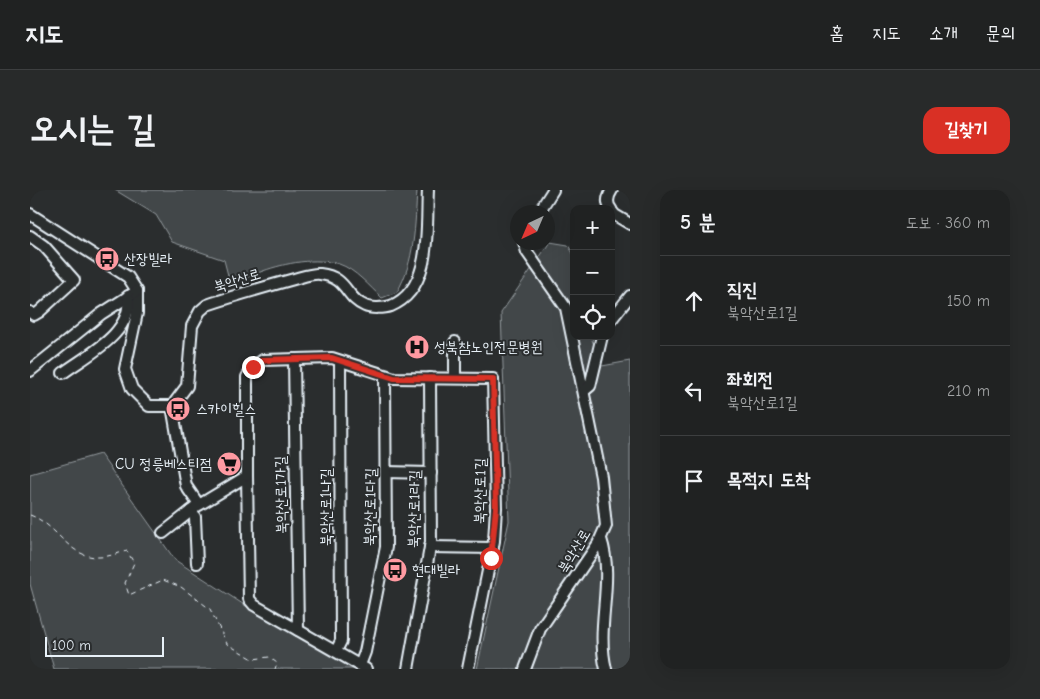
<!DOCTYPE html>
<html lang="ko">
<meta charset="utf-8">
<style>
body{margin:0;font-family:"Comic Neue","Poor Story",sans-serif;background:#282a2a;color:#f1f3f6}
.controls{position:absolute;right:15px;top:15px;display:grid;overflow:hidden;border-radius:10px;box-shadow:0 5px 20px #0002}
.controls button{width:45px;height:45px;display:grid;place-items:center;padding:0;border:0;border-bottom:1px solid #3d3f40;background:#202222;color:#f1f3f6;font:25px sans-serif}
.compass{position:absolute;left:480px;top:15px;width:45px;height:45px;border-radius:50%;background:#202222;box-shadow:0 5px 20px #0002;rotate:224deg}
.scale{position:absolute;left:15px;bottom:12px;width:119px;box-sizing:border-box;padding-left:5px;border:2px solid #e8f1f8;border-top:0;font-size:14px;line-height:18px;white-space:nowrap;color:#e8f1f8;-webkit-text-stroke:4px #2a2d2e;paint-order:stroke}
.stop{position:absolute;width:15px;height:15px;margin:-11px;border:4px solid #d93025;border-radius:50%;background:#fff}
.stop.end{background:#d93025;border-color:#fff;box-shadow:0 1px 5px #0008}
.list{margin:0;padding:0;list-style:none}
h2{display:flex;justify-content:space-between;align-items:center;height:65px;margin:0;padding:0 20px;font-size:21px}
h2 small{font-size:16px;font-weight:400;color:#a2a4a5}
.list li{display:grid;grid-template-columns:32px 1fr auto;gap:15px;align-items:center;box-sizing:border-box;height:90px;padding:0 20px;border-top:1px solid #3d3f40}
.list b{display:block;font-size:19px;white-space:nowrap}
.list p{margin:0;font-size:16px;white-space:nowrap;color:#a2a4a5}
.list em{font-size:16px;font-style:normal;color:#a2a4a5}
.icon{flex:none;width:28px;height:28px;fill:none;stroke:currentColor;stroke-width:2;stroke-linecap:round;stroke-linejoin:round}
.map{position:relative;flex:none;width:600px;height:479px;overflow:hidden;border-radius:15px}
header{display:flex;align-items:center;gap:30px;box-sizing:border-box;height:70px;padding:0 25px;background:#202222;border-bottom:1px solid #3d3f40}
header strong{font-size:24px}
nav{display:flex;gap:28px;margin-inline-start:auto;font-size:18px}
.intro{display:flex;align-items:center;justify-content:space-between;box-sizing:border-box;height:120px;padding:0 30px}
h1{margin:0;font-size:35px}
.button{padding:12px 22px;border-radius:15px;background:#d93025;color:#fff;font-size:18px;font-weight:700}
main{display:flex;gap:30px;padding:0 30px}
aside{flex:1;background:#202222;border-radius:15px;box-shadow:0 5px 20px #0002}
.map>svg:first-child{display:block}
.green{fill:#424648;stroke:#959ca0}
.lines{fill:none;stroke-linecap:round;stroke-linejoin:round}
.minor-casing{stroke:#e8f1f8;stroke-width:14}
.path{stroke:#e8f1f8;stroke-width:1;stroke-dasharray:5 4;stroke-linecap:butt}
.minor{stroke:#2a2d2e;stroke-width:10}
.route{stroke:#d93025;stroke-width:6}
.labels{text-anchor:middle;stroke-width:4;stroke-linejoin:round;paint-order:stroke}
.poi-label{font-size:15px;fill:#e8f1f8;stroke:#2a2d2e;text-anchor:start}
.street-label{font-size:15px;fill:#e8f1f8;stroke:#2a2d2e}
</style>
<header>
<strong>지도</strong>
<nav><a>홈</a><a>지도</a><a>소개</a><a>문의</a></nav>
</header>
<div class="intro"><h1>오시는 길</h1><a class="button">길찾기</a></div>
<main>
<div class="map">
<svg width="600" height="479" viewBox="0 0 600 479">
<rect width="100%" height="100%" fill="#2a2d2e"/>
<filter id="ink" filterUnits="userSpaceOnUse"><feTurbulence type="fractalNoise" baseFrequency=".02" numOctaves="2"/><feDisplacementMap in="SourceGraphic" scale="10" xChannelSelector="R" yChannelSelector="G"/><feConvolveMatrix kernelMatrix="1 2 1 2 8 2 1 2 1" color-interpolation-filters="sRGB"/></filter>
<g filter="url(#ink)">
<g class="green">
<path d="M85 0H387C385 35 385 71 367 102L352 108C340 97 325 79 309 74 286 67 255 73 233 81 221 85 212 91 200 93L194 70 142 52 126 25Z"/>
<path d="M520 52 538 55 544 65V146H565L562 150 572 176 600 171V479H447L479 331 471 123Z"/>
<path d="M70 264 145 370 219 418 324 479H24L0 394V284Z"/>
</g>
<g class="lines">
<defs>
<g id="minor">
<path d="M581 19C576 13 578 6 582 0"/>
<path d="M581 20 585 25 600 34"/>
<path d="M509 22 523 0"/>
<path d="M0 24 98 87 107 101V123L95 179 102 199 119 216H142L157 196 162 136 170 121 177 115C206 105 235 97 264 89 272 87 282 83 290 84 318 87 315 108 335 116 341 119 355 118 361 116 403 99 396 37 398 0"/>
<path d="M0 46 14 56 44 90 9 122 4 125 0 122"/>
<path d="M494 52 497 62 536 118 571 287 576 336 568 354 510 439 495 479"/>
<path d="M581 130 600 106"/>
<path d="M264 169 268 440"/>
<path d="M0 181 71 124 107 101"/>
<path d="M33 183C57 165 104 143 98 106"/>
<path d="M425 188V152"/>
<path d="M554 201 560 196 572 146"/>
<path d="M142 216 156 296 169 315 217 286 219 409 224 415 336 479"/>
<path d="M356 282 401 283"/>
<path d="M217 286V187L223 177 233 170 302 168 364 188 463 189 466 318 464 351 438 479"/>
<path d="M161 321 165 327 167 373"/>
<path d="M133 343 166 317"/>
<path d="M571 349C585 391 565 436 576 479"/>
<path d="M400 357 463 358"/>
<path d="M306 461 311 451 310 171"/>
<path d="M330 475 335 462 356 357 355 186"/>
<path d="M378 479 401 352 400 188"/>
</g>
</defs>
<use href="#minor" class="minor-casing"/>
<path class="path" d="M0 325C28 335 38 368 69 367 78 367 88 363 97 361L104 373 95 393 99 405 133 390 151 397 180 419 197 454 223 469 239 467 247 473 245 479"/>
<use href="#minor" class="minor"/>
</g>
</g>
<g class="lines" filter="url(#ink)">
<path class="route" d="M223 177 233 170 302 168 364 188 463 189 466 318 461 368"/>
</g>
<defs>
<symbol id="bus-disc" viewBox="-11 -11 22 22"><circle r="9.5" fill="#ff9aa2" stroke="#2a2d2e"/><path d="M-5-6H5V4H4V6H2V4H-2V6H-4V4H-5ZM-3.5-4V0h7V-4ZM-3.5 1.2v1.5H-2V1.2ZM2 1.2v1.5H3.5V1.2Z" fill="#111"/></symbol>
<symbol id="hospital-disc" viewBox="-11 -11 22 22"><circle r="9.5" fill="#ff9aa2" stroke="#2a2d2e"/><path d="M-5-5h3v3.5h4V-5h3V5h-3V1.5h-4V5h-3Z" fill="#111"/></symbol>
<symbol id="supermarket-disc" viewBox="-11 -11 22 22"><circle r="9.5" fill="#ff9aa2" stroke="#2a2d2e"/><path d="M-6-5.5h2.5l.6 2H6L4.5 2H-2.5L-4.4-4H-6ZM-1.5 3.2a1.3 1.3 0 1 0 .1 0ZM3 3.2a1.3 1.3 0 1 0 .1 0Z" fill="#111"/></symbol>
</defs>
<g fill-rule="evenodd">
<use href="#bus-disc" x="63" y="55" width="28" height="28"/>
<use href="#hospital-disc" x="373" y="143" width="28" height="28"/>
<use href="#bus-disc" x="134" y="205" width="28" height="28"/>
<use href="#supermarket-disc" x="185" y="260" width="28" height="28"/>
<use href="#bus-disc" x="351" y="366" width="28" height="28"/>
</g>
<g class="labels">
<g class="poi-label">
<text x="94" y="74">산장빌라</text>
<text x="404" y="162">성북참노인전문병원</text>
<text x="166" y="224">스카이힐스</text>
<text x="182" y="279" text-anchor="end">CU 정릉베스티점</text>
<text x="382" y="385">현대빌라</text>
</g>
<g class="street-label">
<text transform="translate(207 90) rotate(-17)" y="5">북악산로</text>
<text transform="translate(450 301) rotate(-89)" y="5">북악산로1길</text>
<text transform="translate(251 305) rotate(-91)" y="5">북악산로1가길</text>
<text transform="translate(296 317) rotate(-90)" y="5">북악산로1나길</text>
<text transform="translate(340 317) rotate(-89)" y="5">북악산로1다길</text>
<text transform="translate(384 319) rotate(-89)" y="5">북악산로1라길</text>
<text transform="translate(544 361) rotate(-59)" y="5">북악산로</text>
</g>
</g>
</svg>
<div class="controls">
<button>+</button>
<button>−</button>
<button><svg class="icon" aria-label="locate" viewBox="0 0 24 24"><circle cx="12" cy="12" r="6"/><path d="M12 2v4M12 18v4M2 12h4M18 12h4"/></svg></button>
</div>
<svg class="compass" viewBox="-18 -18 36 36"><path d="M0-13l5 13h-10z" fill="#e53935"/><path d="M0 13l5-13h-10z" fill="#a2a4a5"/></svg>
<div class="scale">100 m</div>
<div class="stop" style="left:461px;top:368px"></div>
<div class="stop end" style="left:223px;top:177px"></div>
</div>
<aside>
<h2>5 분<small>도보 · 360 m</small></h2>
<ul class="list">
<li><svg class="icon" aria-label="ahead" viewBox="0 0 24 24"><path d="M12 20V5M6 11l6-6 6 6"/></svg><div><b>직진</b><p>북악산로1길</p></div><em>150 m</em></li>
<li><svg class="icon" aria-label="left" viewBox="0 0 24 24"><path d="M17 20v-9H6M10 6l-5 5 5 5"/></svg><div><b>좌회전</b><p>북악산로1길</p></div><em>210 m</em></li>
<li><svg class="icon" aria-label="arrive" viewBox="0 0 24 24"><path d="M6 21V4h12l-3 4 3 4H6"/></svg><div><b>목적지 도착</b></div></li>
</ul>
</aside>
</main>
